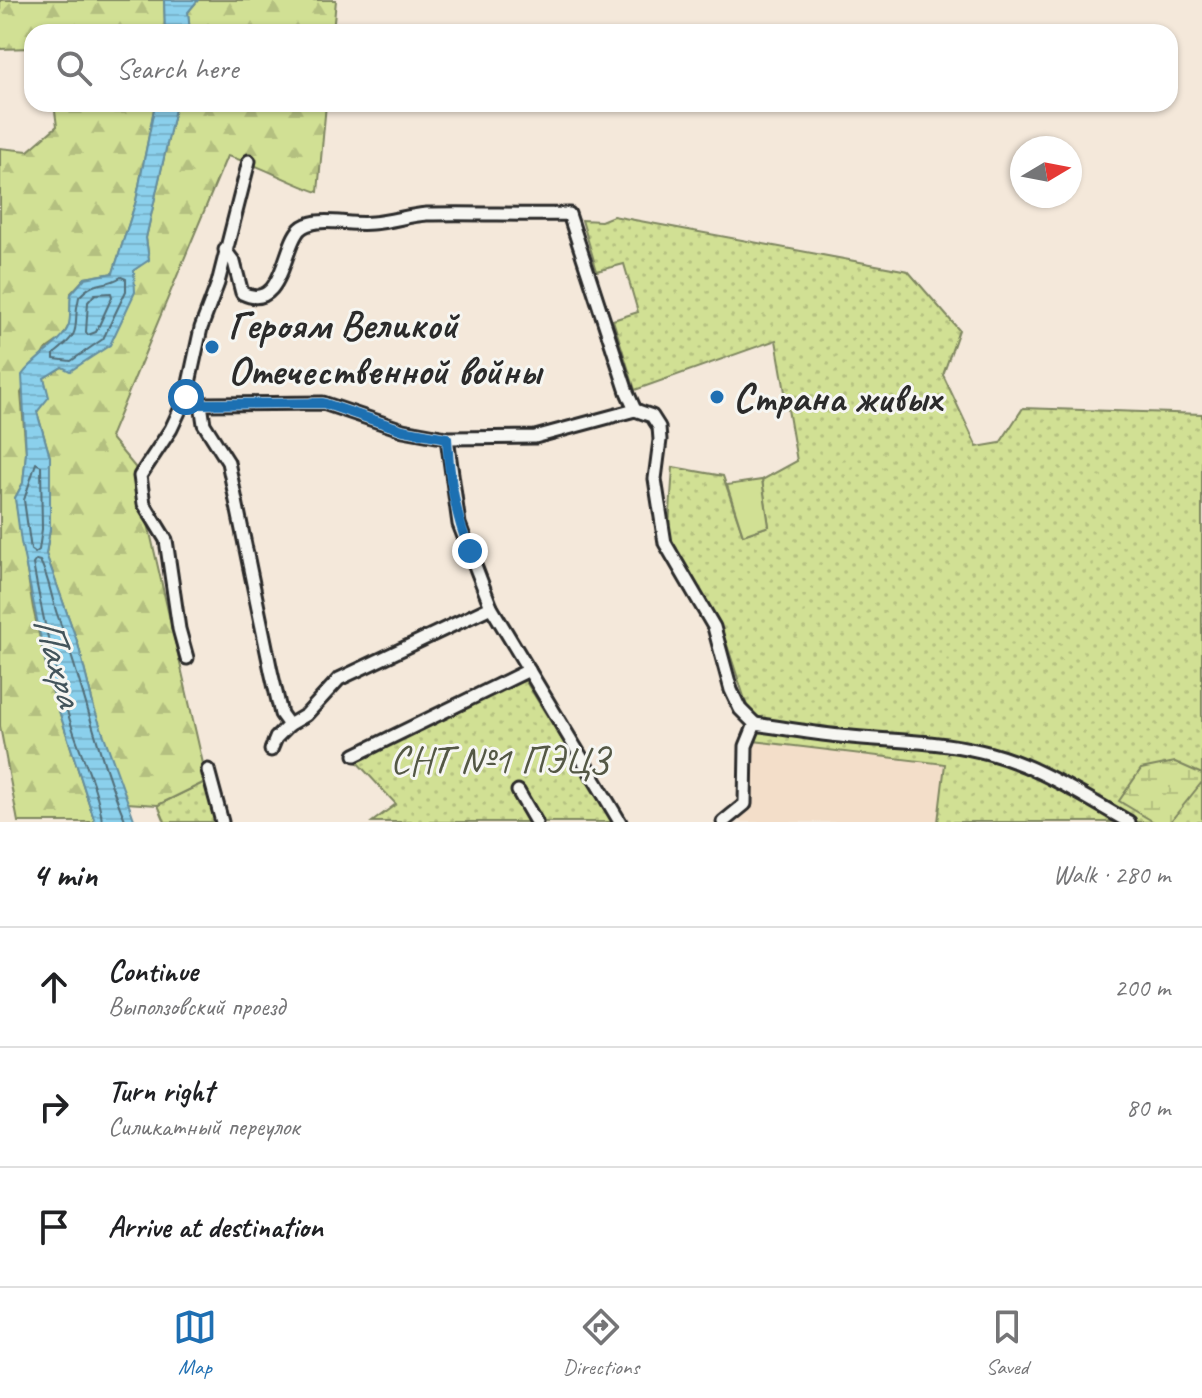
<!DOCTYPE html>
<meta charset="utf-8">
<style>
body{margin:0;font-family:Caveat,sans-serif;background:#f2f2f2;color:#202124}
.compass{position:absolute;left:1010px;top:136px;width:72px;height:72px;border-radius:50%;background:#fff;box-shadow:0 2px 6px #0004;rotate:80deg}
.stop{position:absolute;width:24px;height:24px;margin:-18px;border:6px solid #1f6fb2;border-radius:50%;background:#fff}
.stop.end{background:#1f6fb2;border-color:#fff;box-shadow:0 2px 8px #0008}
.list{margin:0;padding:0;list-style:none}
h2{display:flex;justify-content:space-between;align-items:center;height:104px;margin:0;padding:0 32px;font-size:34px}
h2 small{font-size:26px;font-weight:400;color:#757577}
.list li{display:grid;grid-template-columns:52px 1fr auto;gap:24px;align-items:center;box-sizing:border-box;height:120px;padding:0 32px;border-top:2px solid #e0e0e0}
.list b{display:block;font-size:30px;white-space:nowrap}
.list p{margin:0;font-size:26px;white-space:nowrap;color:#757577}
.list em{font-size:26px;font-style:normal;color:#757577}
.icon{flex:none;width:44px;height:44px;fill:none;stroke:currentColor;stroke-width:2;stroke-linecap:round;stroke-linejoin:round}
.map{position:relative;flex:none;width:1202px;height:822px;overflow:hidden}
.search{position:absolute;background:#fff;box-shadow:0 2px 6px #0004;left:24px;right:24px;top:24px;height:88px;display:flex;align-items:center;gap:20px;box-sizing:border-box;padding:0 28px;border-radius:24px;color:#757577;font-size:30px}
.sheet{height:464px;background:#fff}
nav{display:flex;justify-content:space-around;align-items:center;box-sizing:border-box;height:112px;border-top:2px solid #e0e0e0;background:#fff;font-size:22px;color:#757577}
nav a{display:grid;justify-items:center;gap:4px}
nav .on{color:#1f6fb2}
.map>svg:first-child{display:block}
.built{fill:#f3dec9}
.grass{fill:url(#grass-dots);stroke:#7e8660;stroke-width:2}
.forest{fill:url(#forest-firs);stroke:#7e8660;stroke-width:2}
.wetland{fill:url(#wetland-marsh);stroke:#7e8660;stroke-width:2}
.pitch{fill:#d1e094;stroke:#7e8660;stroke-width:2}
.water{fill:url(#water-rules);stroke:#658e9f;stroke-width:2}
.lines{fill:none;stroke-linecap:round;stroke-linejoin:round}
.shore{stroke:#516d78;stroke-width:2}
.minor-casing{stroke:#2b2b2b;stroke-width:17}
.minor{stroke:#f6f6f2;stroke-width:11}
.route{stroke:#1f6fb2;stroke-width:10}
.poi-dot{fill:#1f6fb2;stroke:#f6f6f2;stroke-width:3}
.labels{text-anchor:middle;stroke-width:6;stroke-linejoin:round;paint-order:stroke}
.poi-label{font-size:40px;font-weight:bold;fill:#2b2b2b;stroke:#f6f6f2;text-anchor:start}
.park-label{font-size:40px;fill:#545845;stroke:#f6f6f2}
.water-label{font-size:42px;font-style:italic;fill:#43545b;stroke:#f6f6f2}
</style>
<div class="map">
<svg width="1202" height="822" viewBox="0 0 1202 822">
<defs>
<pattern id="grass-dots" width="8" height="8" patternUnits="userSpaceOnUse" patternTransform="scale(2)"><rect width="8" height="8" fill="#d1e094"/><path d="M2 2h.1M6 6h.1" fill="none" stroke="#b4c080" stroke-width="1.8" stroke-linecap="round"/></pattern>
<pattern id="forest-firs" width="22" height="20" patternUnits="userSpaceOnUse" patternTransform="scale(2)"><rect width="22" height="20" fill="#d1e094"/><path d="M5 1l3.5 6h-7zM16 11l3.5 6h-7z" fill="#b4c080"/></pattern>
<pattern id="wetland-marsh" width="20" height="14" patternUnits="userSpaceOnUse" patternTransform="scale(2)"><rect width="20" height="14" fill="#d1e094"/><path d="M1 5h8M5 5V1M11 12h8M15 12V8" fill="none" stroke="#b4c080"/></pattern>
<pattern id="water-rules" width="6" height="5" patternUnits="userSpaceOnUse" patternTransform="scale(2)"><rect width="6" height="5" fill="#8bd0ec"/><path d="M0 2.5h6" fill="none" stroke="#78b3cb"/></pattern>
</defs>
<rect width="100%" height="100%" fill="#f4e8da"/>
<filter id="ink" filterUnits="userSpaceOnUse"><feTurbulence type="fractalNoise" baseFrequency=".0125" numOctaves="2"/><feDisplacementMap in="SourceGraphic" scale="16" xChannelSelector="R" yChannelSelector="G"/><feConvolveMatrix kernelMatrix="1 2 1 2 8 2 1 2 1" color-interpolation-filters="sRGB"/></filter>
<g filter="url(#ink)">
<path class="built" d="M745 740 946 764 938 822H739L737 818 747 805Z"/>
<g class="grass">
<path d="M613 216 908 271 959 330 943 375 977 447 1000 443 1023 408 1202 414V822H938L945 764 745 740 747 706 726 642 668 541 673 467 723 476 743 535 769 526 762 480 797 461 776 340 635 390 613 320 638 312 624 264 597 271 582 220 601 221Z"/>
<path d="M523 677 613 822H372L396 804 354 759Z"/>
<path d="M207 781 218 822H165L158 805Z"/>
</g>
<g class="forest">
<path d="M0 0H164L165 32H32V48L0 49Z"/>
<path d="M198 0H336L333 32H190L188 12Z"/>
<path d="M54 104H155L136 201 113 273 85 278 71 293 70 323 62 338 45 350 21 393 26 453 23 483 15 498 33 608 50 683 95 822H18L0 726V148L28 151 57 126Z"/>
<path d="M176 104H326L318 192C287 182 259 164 227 156L110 437 135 467 207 781 158 805 126 803 94 708 78 644 46 554 50 529V457L37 412 48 397 44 378 62 367 134 270 149 259 146 238Z"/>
</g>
<path class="wetland" d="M1175 762 1202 774V782L1170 822H1154L1119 801 1141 769Z"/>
<path class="pitch" d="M762 480 769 526 743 535 727 485Z"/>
<g class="water">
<path d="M164 0H198L188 12 190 32H165Z"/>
<path d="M155 104H176L146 238 149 260 134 270 135 292 110 345 70 371 62 367 44 378 49 397 37 412 50 457V529L46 554 78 644 94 708 135 822H95L50 683 21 542 15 498 23 483 26 453 22 375C34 358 62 343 68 327 72 317 69 304 71 294L85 278 113 273 136 201Z"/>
</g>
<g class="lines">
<g class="shore">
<path d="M121 277 126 279V291L103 339 71 361 54 359V354C86 329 71 328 79 297 96 278 104 288 121 277Z"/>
<path d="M111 293 112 297 96 332 88 335 86 332 88 302 95 294Z"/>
<path d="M36 463 41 466 42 529 39 550 35 553 31 550 24 500Z"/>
<path d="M102 822C99 790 82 758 72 727 55 674 43 619 33 564L36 560 40 561C49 577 51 597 57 614 83 683 97 755 126 822"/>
</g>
<defs>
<g id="minor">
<path d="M225 250 234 262 242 293C283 313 283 245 300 229 304 225 311 223 317 222 335 220 354 225 372 223 391 222 409 215 427 214 474 213 522 215 569 214L627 392 635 410"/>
<path d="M186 397 201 404 323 403 403 430 447 438 535 437 635 410"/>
<path d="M201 404 204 424 228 462 271 671 281 714 289 725"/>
<path d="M635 410 652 416 659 427 660 440 655 479 665 543 714 627 731 690 740 709 755 724"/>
<path d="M447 438 459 524 491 607 620 822"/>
<path d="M187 658 179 629 166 540 144 504 140 476 171 429 186 397 201 328 218 283 249 161"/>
<path d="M755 724C783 728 811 733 840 736 886 741 934 740 980 751 1034 763 1081 795 1129 822"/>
<path d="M271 750 276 738 289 725 306 715 339 679 491 607"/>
<path d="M355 755 529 670"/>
<path d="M208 770 222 822"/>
<path d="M518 791 536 822"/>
<path d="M723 822 745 804 746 746 755 724"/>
</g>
</defs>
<use href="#minor" class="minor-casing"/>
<use href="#minor" class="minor"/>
</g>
</g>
<g class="lines" filter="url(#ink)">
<path class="route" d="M186 397 201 404 323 403 403 430 447 438C449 477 455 515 470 551"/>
</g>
<g class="poi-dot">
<circle cx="212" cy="347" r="8"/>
<circle cx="717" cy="397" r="8"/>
</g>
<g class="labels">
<g class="poi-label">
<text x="228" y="338">Героям Великой<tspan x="228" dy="46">Отечественной войны</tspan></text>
<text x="733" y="411">Страна живых</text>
</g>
<g class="park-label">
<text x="499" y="773">СНТ №1 ПЭЦЗ</text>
</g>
<g class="water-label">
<text transform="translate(60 660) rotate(74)" y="15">Пахра</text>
</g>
</g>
</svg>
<svg class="compass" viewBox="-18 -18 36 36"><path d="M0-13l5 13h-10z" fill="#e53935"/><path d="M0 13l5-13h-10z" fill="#757577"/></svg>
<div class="stop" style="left:186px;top:397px"></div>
<div class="stop end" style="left:470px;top:551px"></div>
<div class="search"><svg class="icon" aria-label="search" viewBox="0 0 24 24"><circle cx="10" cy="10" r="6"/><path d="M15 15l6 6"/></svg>Search here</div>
</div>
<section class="sheet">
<h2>4 min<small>Walk · 280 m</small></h2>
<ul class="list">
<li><svg class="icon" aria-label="ahead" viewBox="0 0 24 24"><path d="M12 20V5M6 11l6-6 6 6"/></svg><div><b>Continue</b><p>Выползовский проезд</p></div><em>200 m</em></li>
<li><svg class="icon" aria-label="right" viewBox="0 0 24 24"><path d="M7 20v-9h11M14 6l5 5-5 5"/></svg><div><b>Turn right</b><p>Силикатный переулок</p></div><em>80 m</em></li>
<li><svg class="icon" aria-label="arrive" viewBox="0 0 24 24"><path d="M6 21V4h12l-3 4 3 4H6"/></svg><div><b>Arrive at destination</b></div></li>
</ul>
</section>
<nav>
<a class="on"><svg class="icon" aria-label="map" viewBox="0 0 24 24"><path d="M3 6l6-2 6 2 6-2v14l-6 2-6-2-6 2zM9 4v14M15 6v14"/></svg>Map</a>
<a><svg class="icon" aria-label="directions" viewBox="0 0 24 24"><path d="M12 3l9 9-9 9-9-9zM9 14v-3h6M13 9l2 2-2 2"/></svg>Directions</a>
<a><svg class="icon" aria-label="saved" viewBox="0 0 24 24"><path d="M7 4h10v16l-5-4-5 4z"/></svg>Saved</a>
</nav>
